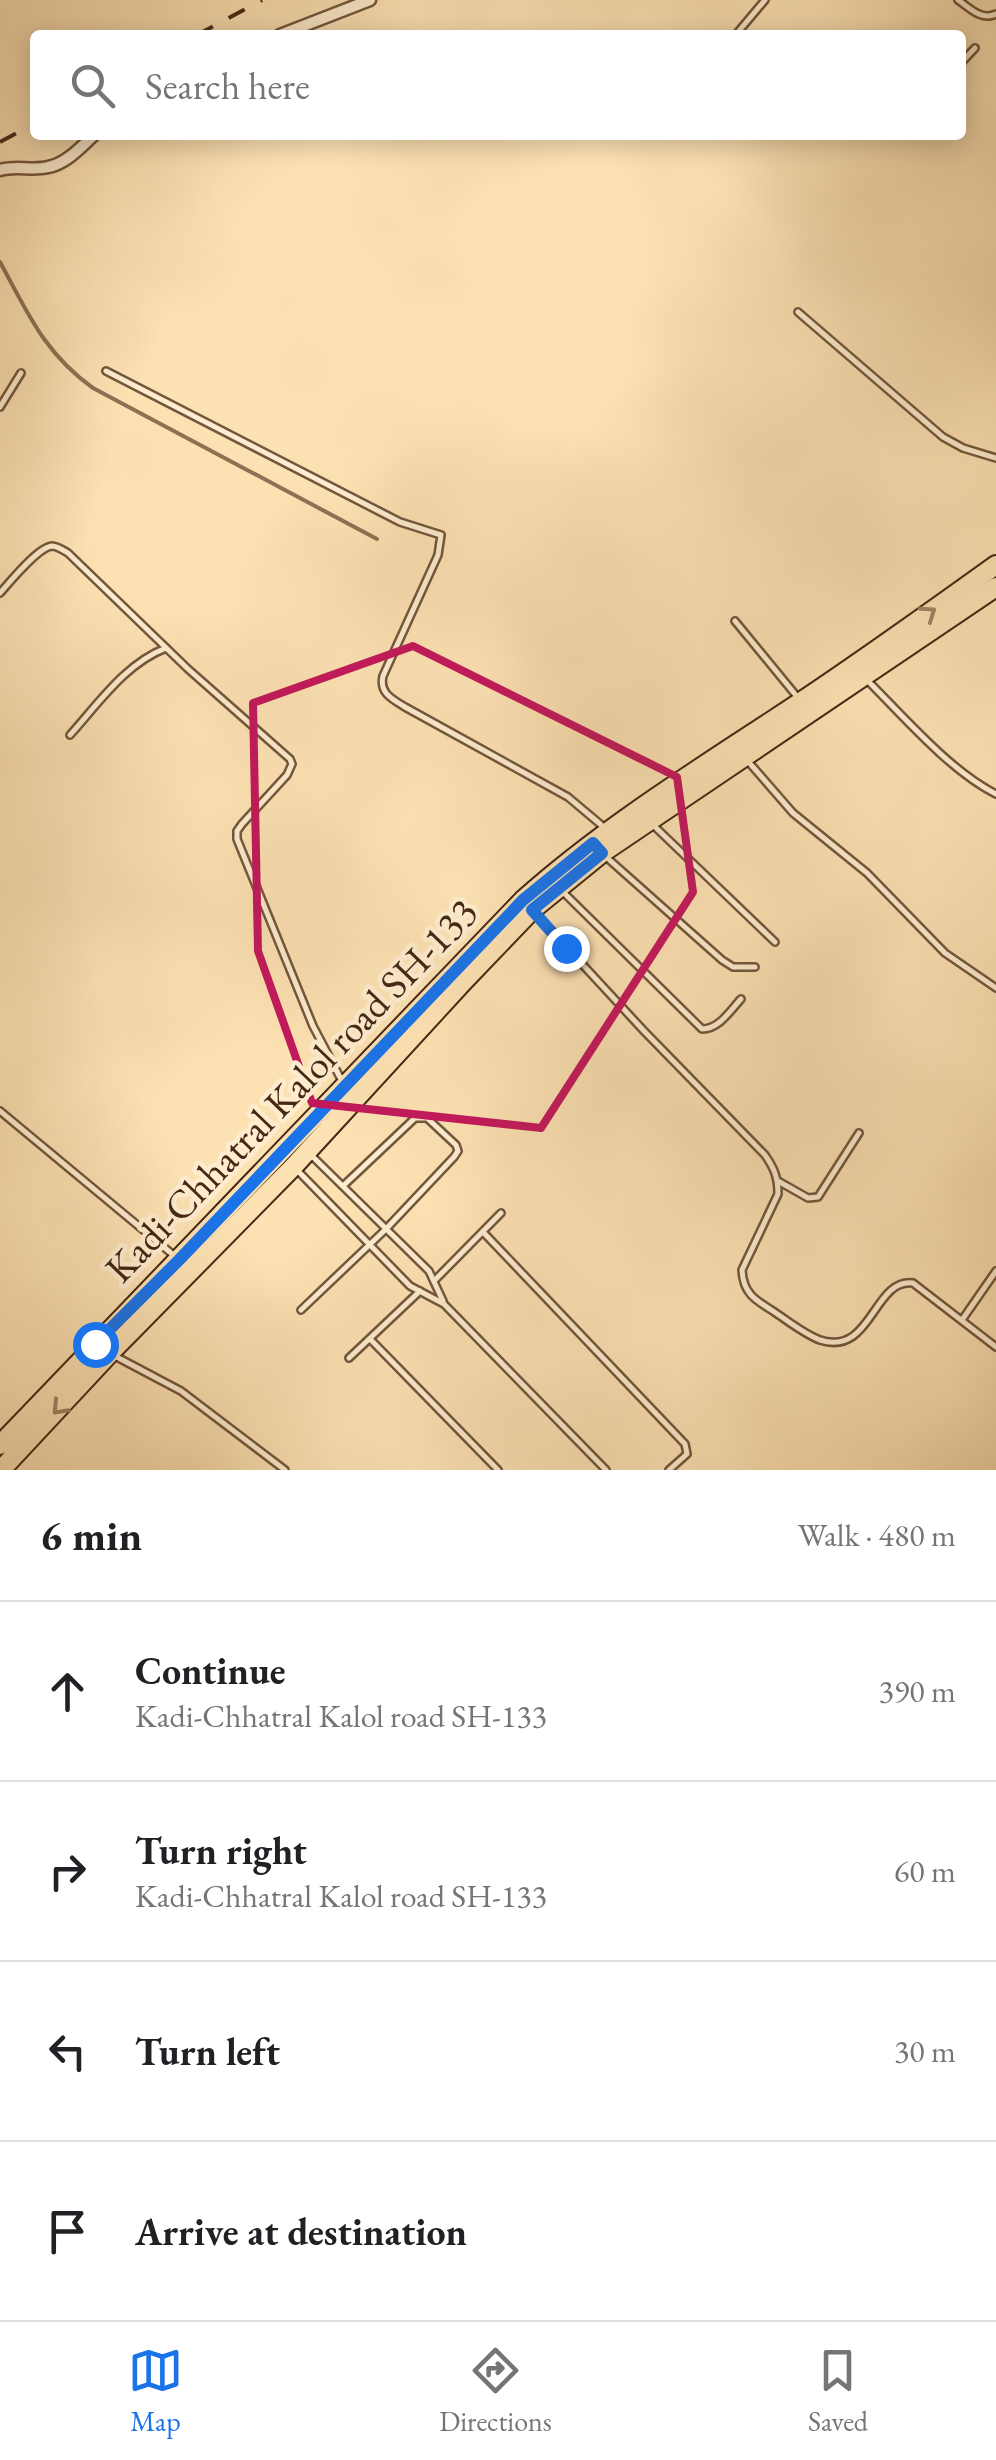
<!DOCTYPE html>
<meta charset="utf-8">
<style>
body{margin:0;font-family:"EB Garamond",serif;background:#f6f6f6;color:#202124}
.stop{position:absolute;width:30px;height:30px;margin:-22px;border:8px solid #1a73e8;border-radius:50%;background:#fff}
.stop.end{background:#1a73e8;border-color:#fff;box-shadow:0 2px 10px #0008}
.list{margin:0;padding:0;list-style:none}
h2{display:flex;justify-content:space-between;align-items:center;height:130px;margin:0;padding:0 40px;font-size:42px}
h2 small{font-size:32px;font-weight:400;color:#757577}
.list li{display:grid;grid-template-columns:65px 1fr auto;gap:30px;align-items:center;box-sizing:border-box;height:180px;padding:0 40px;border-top:2px solid #e0e0e0}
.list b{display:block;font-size:38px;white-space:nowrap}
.list p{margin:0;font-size:32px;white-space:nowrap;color:#757577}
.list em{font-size:32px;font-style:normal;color:#757577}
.icon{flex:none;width:55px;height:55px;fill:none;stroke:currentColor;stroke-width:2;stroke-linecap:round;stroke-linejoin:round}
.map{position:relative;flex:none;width:996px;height:1470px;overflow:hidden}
.search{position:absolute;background:#fff;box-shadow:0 5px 25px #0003;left:30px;right:30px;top:30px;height:110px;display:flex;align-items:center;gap:25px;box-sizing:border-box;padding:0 35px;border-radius:10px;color:#757577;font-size:38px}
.sheet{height:850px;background:#fff}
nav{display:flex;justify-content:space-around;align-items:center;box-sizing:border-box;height:140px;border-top:2px solid #e0e0e0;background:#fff;font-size:28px;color:#757577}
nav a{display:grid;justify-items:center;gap:5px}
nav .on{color:#1a73e8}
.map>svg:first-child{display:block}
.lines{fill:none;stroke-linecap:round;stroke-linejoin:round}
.stream{stroke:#8e7153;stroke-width:4}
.lane-casing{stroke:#73563c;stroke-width:10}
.street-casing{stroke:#73563c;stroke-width:15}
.primary-casing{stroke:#452814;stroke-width:22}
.lane{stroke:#fdecce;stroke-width:5}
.street{stroke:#fdecce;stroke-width:10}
.primary{stroke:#fce1b3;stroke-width:18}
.rail{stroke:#452814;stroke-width:4;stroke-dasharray:18 18;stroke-linecap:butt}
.oneway{stroke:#a08464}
.route{stroke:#1a73e8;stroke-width:12}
.marked{fill:none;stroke:#c2185b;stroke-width:8;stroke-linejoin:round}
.labels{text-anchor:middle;stroke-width:9;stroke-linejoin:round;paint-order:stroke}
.street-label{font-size:40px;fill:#452814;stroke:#fdecce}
</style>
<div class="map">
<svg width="996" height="1470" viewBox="0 0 996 1470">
<rect width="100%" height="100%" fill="#fce1b3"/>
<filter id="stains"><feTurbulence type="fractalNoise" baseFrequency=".002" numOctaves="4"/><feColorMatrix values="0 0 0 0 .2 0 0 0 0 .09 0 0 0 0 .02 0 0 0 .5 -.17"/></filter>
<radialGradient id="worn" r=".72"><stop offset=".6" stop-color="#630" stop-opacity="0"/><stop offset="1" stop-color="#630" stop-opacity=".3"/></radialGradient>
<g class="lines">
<path class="stream" d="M0 262C28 313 44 353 93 388L377 539"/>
<defs>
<g id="lane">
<path d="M958 0C970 8 981 21 996 14"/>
<path d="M738 35V32L765 0"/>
<path d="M961 63 975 48"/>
<path d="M849 135H860"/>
<path d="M798 312 943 437 963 448 996 458"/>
<path d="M106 371 400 522 441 535 438 555 383 676C379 693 392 699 405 707L568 797 606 829"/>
<path d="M0 407 21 373"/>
<path d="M0 593C10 582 38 547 52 546 57 546 63 550 68 553L188 669 290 759 292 764 287 775 242 824 237 831V839L313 1026 343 1083"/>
<path d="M735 621 799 699"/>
<path d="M866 679C903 716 950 771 996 794"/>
<path d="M70 735C98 704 126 663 166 648"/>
<path d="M746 759 793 813 867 873 945 953 996 988"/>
<path d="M651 823 775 942"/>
<path d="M605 856 722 960 733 967H755"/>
<path d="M561 890 702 1029C719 1029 730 1011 741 999"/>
<path d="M534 912 644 1031 765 1155C774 1168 778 1177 778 1194L742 1270C743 1293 755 1300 773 1311 788 1321 804 1334 820 1340 872 1357 873 1278 913 1283L996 1347"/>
<path d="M0 1111 177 1258"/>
<path d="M311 1155 429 1271 443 1301"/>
<path d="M297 1170 410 1286 444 1304 606 1470"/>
<path d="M778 1181 808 1198 818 1197 859 1133"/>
<path d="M483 1232 685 1444 687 1454 669 1470"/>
<path d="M434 1281 501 1213"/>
<path d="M301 1310 386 1229 454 1157 458 1151 456 1145 427 1118H415L343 1186"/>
<path d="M962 1320 996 1271"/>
<path d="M370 1339 498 1470"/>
<path d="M113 1355 181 1391 285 1470"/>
<path d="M349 1358 420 1291"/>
</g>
<g id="street">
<path d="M280 35 370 0"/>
<path d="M0 170C16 165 32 171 48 167 66 164 81 147 94 135"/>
</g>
<g id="primary">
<path d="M0 1445 523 900C608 824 707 764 802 701 868 657 932 611 996 565"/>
<path d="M1 1470 110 1353 294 1166 463 982 532 910 602 853 996 587"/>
</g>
</defs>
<use href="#lane" class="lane-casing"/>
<use href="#street" class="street-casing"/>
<use href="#primary" class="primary-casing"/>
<use href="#lane" class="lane"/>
<use href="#street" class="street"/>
<use href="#primary" class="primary"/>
<g class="rail">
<path d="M197 35 262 0"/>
<path d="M0 142 35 123"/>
</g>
</g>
<defs><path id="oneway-chevron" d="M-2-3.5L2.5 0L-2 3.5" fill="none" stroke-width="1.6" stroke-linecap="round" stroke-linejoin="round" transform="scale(2.5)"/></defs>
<g class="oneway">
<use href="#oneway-chevron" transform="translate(929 613) rotate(-35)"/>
<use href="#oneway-chevron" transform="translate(59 1408) rotate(133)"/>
</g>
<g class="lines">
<path class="route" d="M95 1344 179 1260 523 900 593 843 602 853 532 910 566 948"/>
</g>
<path class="marked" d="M413 646 677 777 693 892 541 1128 312 1103 258 951 253 703Z"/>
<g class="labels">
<g class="street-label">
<text transform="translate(291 1090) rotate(-46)" y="14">Kadi-Chhatral Kalol road SH-133</text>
</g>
</g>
<rect width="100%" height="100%" filter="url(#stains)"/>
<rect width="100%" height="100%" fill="url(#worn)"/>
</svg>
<div class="stop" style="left:95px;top:1344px"></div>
<div class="stop end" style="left:566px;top:948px"></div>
<div class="search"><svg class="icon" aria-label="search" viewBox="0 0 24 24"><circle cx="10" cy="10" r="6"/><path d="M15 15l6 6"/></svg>Search here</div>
</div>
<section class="sheet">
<h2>6 min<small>Walk · 480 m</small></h2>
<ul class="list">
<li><svg class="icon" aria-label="ahead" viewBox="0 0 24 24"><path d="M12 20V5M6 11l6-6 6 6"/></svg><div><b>Continue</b><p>Kadi-Chhatral Kalol road SH-133</p></div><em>390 m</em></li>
<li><svg class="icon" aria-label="right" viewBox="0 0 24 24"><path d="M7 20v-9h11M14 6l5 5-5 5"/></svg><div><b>Turn right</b><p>Kadi-Chhatral Kalol road SH-133</p></div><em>60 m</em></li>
<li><svg class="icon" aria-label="left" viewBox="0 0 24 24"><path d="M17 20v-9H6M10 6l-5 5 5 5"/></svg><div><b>Turn left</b></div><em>30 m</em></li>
<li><svg class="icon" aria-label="arrive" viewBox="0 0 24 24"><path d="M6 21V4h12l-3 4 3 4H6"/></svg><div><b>Arrive at destination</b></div></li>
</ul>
</section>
<nav>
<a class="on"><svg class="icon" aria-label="map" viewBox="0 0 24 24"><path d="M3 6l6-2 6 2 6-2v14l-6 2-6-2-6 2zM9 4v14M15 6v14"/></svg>Map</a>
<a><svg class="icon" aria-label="directions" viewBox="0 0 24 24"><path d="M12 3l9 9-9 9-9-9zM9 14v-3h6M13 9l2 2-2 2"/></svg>Directions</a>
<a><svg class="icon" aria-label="saved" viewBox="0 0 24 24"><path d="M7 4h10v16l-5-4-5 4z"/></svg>Saved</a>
</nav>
